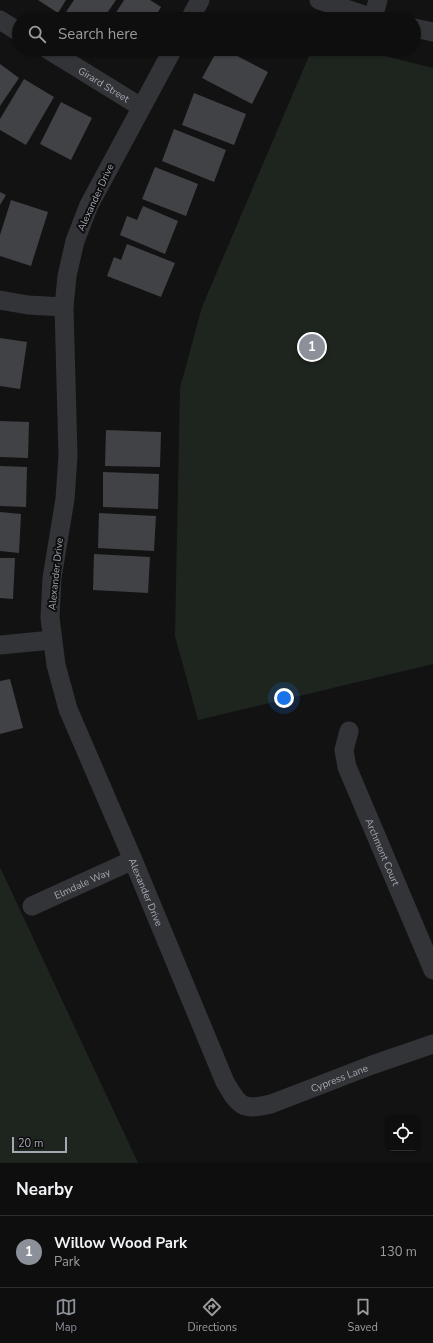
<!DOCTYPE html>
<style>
body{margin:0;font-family:"Nunito Sans",sans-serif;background:#1c1c1c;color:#f1f3f6}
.controls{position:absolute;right:12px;bottom:12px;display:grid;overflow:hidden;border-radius:8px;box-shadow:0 1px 3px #0004}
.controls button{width:36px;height:36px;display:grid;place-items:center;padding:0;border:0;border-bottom:1px solid #2e2e2e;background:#0e0e0e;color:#f1f3f6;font:20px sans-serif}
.scale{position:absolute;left:12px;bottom:10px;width:55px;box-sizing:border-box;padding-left:4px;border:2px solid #a4a8b2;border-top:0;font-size:11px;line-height:14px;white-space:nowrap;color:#a4a8b2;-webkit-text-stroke:3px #0d0d0e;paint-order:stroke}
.you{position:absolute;left:284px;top:698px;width:14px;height:14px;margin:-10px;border:3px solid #fff;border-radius:50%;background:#1a73e8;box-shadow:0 0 0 6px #1a73e833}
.badge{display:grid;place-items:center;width:26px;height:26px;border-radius:50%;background:#8c9099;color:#fff;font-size:13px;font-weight:700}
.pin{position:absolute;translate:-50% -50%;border:2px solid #fff;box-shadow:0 1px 4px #0006}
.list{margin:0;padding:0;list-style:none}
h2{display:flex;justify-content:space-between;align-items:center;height:52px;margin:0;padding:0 16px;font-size:17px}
h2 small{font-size:13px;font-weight:400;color:#9b9c9e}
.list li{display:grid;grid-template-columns:26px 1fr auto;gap:12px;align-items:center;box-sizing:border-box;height:72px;padding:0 16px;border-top:1px solid #2e2e2e}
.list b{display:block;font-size:15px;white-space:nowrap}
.list p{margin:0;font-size:13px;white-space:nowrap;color:#9b9c9e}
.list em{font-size:13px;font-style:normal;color:#9b9c9e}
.icon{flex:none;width:22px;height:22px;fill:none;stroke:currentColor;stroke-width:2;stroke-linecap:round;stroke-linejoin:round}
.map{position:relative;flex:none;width:433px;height:1163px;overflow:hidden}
.search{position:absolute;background:#0e0e0e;box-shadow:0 1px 3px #0004;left:12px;right:12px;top:12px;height:44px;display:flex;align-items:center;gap:10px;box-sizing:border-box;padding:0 14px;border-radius:22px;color:#9b9c9e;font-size:15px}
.sheet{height:124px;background:#0e0e0e}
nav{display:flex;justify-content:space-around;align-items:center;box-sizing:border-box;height:56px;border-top:1px solid #2e2e2e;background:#0e0e0e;font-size:11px;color:#9b9c9e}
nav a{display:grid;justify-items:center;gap:2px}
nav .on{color:#8c9099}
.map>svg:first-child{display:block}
.green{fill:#1e251f}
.building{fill:#414246}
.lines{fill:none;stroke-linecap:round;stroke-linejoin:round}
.street{stroke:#333438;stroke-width:19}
.labels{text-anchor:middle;stroke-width:4;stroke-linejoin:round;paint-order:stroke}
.street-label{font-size:10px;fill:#a4a8b2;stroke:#0d0d0e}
</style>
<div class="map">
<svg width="433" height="1163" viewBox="0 0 433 1163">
<rect width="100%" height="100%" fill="#121213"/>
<g class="green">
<path d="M312 49H357L433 68V664L198 720 175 636 180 388 202 307Z"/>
<path d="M0 867 138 1163H0Z"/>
</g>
<g class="building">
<path d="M38 0H66L58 13Z"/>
<path d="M74 0H116L103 19H76L66 12Z"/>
<path d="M124 0H150L161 7 154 19H112Z"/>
<path d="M121 49H136L132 56Z"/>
<path d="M218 49H224L268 72 252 104 202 78Z"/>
<path d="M0 64 19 78 0 106Z"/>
<path d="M24 79 54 97 26 145 0 130V119Z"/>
<path d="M194 93 246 114 234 145 182 125Z"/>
<path d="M61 102 92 118 71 160 40 144Z"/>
<path d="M174 129 226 150 214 182 162 161Z"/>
<path d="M155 167 198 184 186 216 142 199Z"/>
<path d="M0 192 6 195 0 205Z"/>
<path d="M11 200 48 212 31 266 0 256V235Z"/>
<path d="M143 206 178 221 165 254 120 235 127 216 137 220Z"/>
<path d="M127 244 175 263 161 297 107 276 114 257 121 260Z"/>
<path d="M0 338 27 342 20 389 0 386Z"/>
<path d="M0 421 29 422 28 458 0 457Z"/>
<path d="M106 430 161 432 160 467 105 466Z"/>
<path d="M0 466 27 467 26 507 0 506Z"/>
<path d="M103 472 159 474 158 509 103 507Z"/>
<path d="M0 512 21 514 19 553 0 551Z"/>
<path d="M99 513 156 516 154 551 98 548Z"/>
<path d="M94 554 150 557 148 593 93 590Z"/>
<path d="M0 558H15L13 599 0 598Z"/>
<path d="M10 679 23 728 0 734V681Z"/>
</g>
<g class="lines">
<g class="street">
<path d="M319 0 376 19"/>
<path d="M373 18 378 0"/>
<path d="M190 19 200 0"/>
<path d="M0 20 19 32"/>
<path d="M414 28 433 32"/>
<path id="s1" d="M47 49 141 107"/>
<path id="s2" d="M173 49 89 205 75 241 67 276 64 307 68 456 65 499 52 578 50 618 56 665 68 709 133 860 225 1082C239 1106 242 1111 271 1104L372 1065 433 1044"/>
<path d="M0 300 28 305 64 307"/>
<path d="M0 645 52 640"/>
<path id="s3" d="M349 731 344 750 347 767 433 970"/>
<path id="s4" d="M32 906 133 860"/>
</g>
</g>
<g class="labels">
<g class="street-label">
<text dy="4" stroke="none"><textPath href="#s1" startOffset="67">Girard Street</textPath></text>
<text transform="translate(95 197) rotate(-65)" y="4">Alexander Drive</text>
<text transform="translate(55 574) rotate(-84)" y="4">Alexander Drive</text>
<text dy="4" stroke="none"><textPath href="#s3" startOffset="129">Archmont Court</textPath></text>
<text dy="4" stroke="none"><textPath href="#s4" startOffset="55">Elmdale Way</textPath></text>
<text dy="4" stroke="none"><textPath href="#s2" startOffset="887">Alexander Drive</textPath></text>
<text dy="4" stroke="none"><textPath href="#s2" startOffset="1224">Cypress Lane</textPath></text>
</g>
</g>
</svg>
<div class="controls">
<button><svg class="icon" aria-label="locate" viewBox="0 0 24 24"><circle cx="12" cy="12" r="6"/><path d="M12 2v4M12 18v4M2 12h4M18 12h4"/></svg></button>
</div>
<div class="scale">20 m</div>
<div class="you"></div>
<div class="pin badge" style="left:312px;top:347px">1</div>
<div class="search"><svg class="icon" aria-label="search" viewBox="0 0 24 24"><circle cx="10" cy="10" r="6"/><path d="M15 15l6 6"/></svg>Search here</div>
</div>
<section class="sheet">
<h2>Nearby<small></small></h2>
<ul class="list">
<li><span class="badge">1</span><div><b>Willow Wood Park</b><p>Park</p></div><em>130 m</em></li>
</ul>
</section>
<nav>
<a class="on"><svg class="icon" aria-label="map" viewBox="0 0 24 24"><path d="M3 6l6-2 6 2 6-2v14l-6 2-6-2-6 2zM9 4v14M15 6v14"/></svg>Map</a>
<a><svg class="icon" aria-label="directions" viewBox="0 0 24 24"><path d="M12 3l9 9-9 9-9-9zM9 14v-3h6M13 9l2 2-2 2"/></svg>Directions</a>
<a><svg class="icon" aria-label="saved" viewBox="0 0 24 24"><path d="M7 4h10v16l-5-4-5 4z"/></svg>Saved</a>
</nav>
